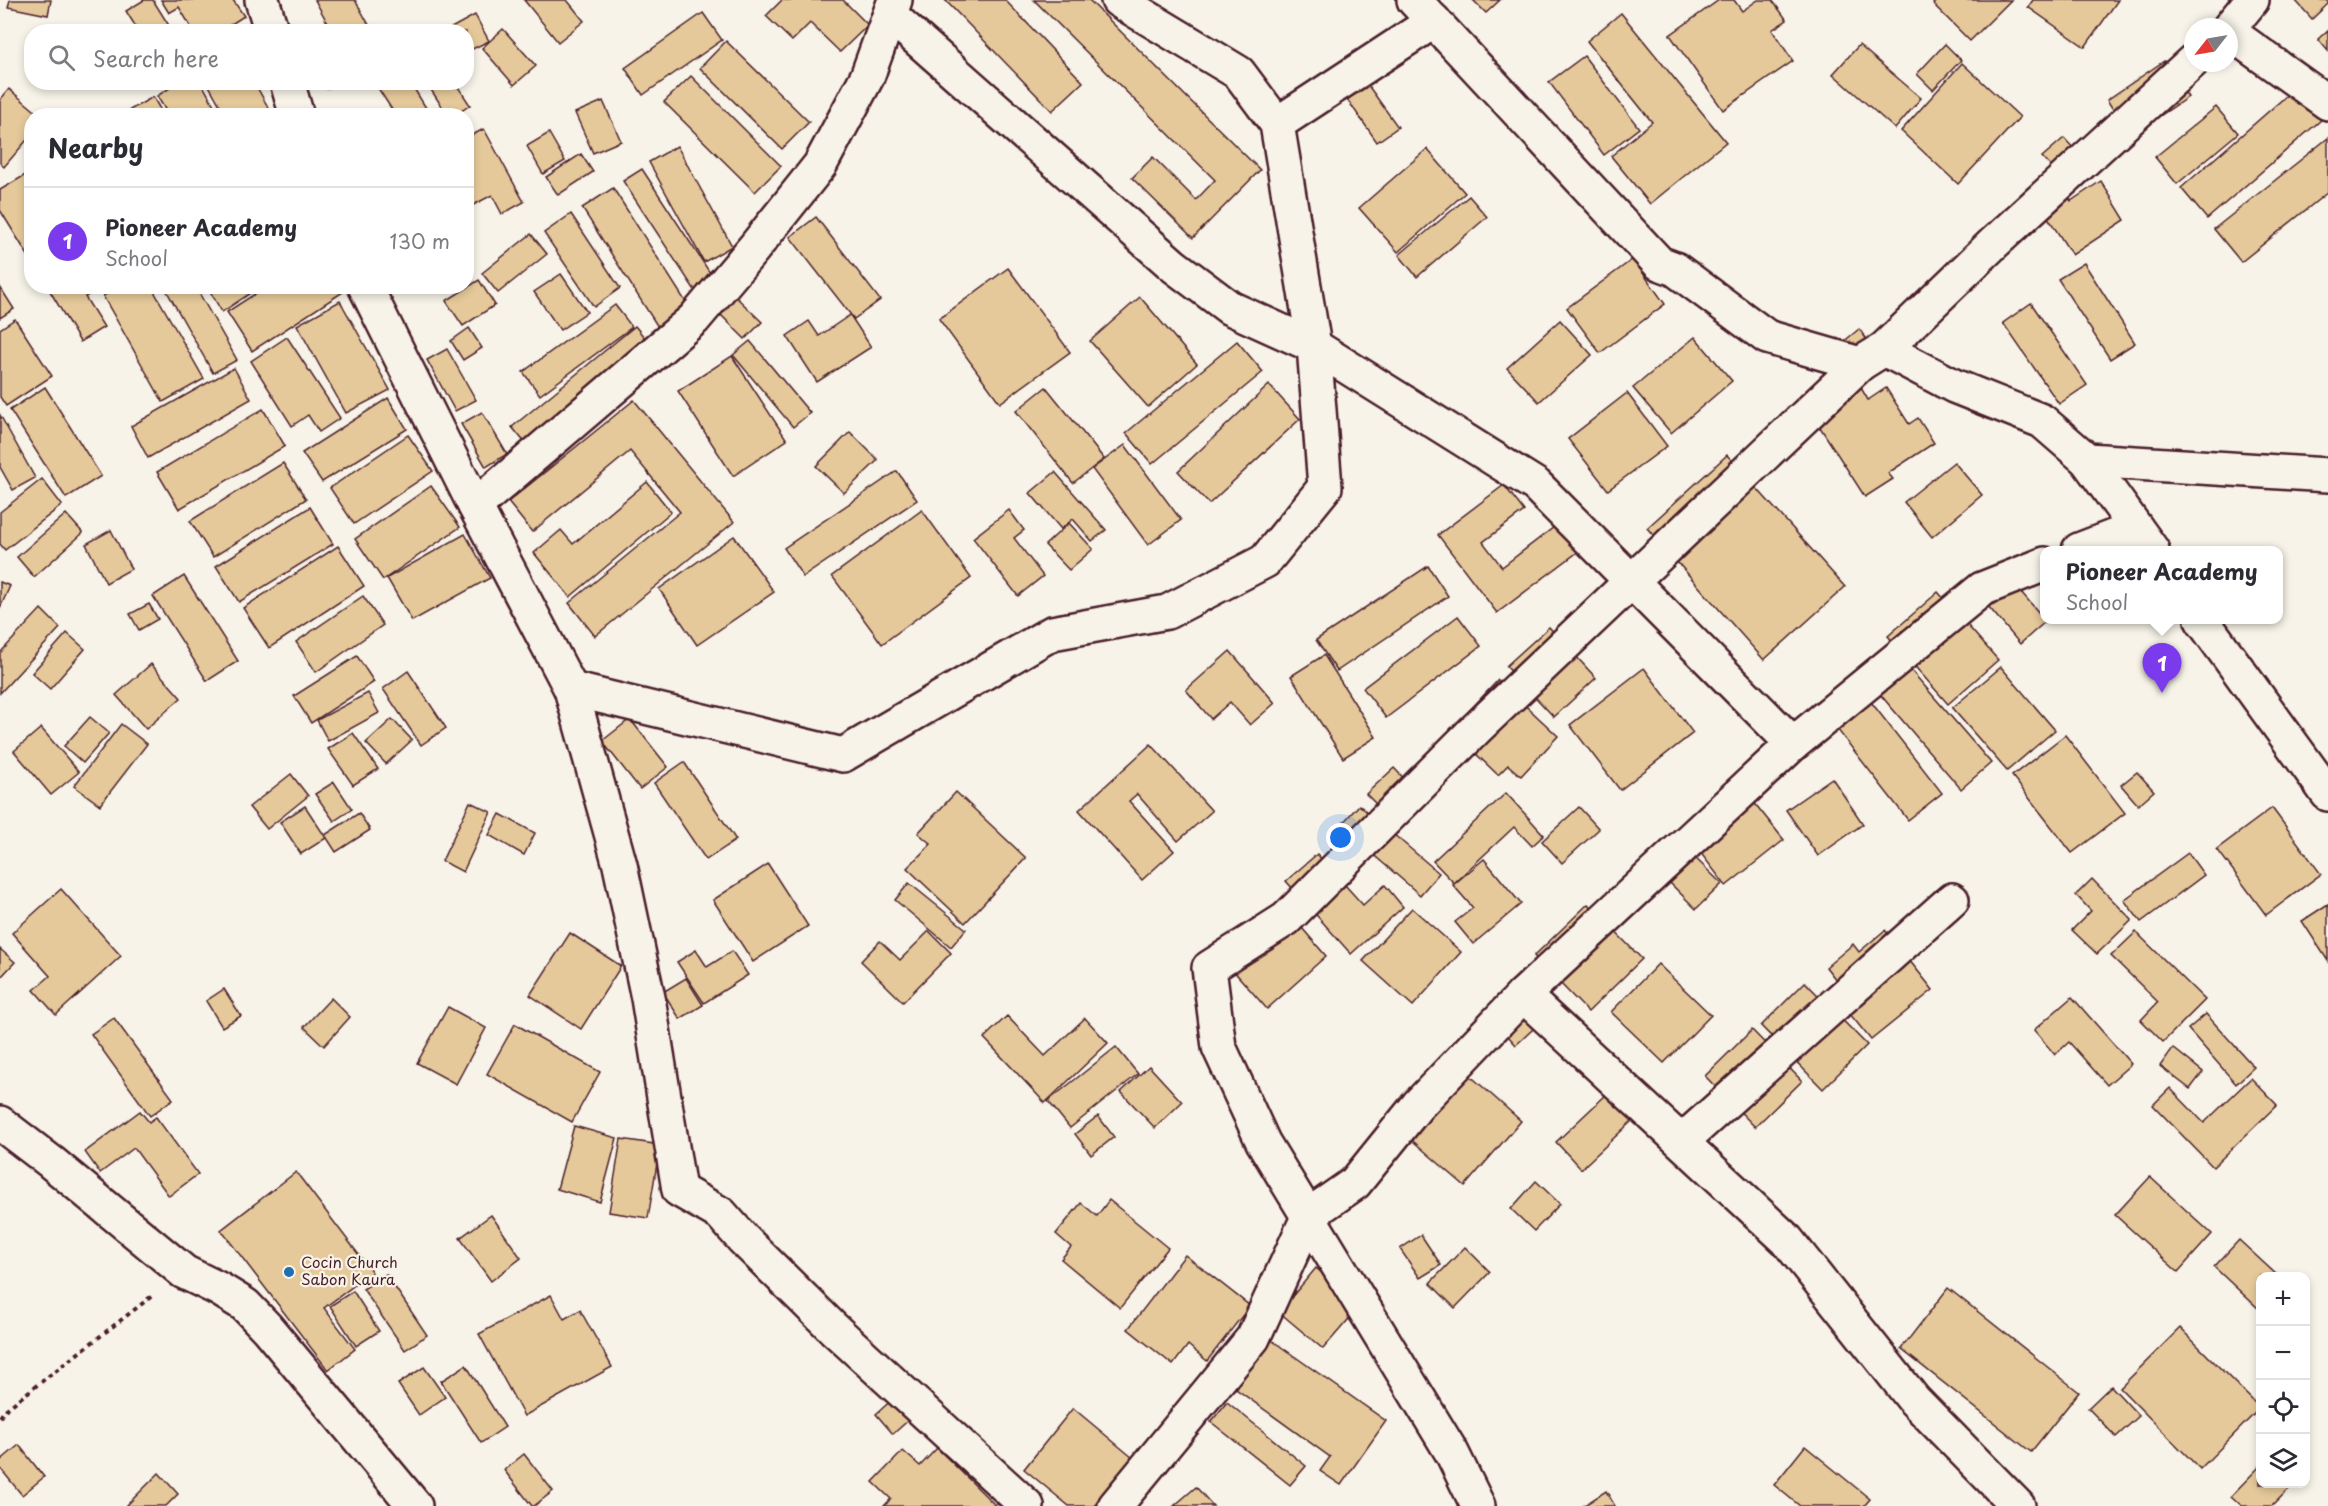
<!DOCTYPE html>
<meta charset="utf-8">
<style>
body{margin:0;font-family:"Playpen Sans",sans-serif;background:#f2f2f3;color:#2b2b33}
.controls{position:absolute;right:18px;bottom:18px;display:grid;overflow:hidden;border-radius:12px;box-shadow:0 3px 9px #0003}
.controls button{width:54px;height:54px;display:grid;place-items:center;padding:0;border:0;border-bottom:2px solid #e1e1e2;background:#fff;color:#2b2b33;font:30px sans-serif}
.compass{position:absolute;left:2184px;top:18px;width:54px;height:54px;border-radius:50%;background:#fff;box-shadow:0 3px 9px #0003;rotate:239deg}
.you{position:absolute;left:1341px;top:838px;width:21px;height:21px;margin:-15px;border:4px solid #fff;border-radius:50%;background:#1a73e8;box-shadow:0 0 0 9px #1a73e833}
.badge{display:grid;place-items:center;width:39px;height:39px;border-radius:50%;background:#7c3aed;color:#fff;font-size:20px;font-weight:700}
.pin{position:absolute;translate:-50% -50px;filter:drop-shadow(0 2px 3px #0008)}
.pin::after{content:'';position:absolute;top:32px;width:21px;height:18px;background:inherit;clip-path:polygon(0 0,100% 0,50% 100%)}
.popup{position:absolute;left:2040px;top:546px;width:243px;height:78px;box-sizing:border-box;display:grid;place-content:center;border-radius:12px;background:#fff;filter:drop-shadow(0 2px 4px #0005);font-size:20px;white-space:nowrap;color:#7c7c81}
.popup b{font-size:22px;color:#2b2b33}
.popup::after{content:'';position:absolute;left:50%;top:100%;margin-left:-12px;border:12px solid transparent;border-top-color:#fff}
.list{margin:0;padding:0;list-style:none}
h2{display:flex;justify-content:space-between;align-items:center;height:78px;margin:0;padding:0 24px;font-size:26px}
h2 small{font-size:20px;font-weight:400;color:#7c7c81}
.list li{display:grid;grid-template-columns:39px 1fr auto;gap:18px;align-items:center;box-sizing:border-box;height:108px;padding:0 24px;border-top:2px solid #e1e1e2}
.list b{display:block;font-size:22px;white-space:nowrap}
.list p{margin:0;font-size:20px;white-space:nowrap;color:#7c7c81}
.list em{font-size:20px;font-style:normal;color:#7c7c81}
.icon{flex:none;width:33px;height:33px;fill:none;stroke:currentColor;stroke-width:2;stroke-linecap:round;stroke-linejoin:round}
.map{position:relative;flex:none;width:2328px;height:1506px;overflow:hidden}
.search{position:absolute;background:#fff;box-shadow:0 3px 9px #0003;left:24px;top:24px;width:450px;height:66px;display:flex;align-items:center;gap:15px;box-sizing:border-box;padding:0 21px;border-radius:24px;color:#7c7c81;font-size:22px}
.panel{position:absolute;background:#fff;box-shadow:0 3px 9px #0003;left:24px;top:108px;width:450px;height:186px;border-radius:24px}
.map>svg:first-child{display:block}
.building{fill:#e5c99a;stroke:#4a1f2b;stroke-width:1.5}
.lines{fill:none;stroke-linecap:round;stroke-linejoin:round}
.minor-casing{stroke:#4a1f2b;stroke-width:38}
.path{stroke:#4a1f2b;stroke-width:4;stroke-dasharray:4.5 4.5;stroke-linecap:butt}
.minor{stroke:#f7f3e8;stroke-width:33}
.poi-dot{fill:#1f6fb2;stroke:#f7f3e8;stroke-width:2}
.labels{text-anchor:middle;stroke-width:4.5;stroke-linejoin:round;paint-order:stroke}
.poi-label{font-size:15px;fill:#4a1f2b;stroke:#f7f3e8;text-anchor:start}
</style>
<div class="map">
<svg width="2328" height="1506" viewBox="0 0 2328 1506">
<rect width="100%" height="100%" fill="#f7f3e8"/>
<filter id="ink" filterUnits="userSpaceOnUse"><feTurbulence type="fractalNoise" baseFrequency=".0167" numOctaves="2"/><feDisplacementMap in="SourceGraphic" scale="12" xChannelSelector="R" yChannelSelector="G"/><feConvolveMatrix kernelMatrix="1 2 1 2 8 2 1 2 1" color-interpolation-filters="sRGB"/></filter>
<g filter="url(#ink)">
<g class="building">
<path d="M10 0H51L48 15 8 7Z"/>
<path d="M144 0H153L173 32H139L126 11Z"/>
<path d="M161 0H233L244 16 219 32H194L179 7 169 13Z"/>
<path d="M315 0H355L373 32H309L327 22Z"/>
<path d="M524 0H567L584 21 558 42Z"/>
<path d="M782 0H843L868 25 840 52 810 23 792 41 766 16Z"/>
<path d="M945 0H1005L1083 82 1052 111Z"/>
<path d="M1034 0H1089L1260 170 1193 238 1132 178 1153 157 1196 200 1215 180Z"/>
<path d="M1473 0H1500L1486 13Z"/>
<path d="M1719 0H1734L1742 11 1758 0H1772L1787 20 1772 30 1793 61 1723 110 1670 35Z"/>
<path d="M1937 0H2011L1970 41 1933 4Z"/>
<path d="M2033 0H2118L2085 47 2028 7Z"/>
<path d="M2295 0H2328V4L2312 19Z"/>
<path d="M703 13 722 40 643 95 625 68Z"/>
<path d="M1621 13 1726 142 1650 204 1611 156 1652 122 1587 41Z"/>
<path d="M475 15 489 41 466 52V32H444Z"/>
<path d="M503 29 536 66 514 85 482 48Z"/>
<path d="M2328 30V51L2318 39Z"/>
<path d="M726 41 809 122 782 149 700 68Z"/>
<path d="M1945 44 1961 60 1933 90 1917 74Z"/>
<path d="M1859 45 1921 98 1895 129 1833 74Z"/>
<path d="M1584 56 1639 128 1604 155 1549 82Z"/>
<path d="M2164 61 2188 97 2130 136 2107 100Z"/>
<path d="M1962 63 2020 117 1958 184 1901 131Z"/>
<path d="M691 76 781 166 755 192 664 102Z"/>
<path d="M1362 77 1398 127 1377 142 1342 92Z"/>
<path d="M179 82H201L220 116H169L157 96Z"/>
<path d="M207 82H254L273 116H226Z"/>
<path d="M323 82H340L327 89Z"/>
<path d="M380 82H410L431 116H396L376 85Z"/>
<path d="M426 82H455L470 105 454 116H448Z"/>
<path d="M2302 82 2328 114 2207 219 2181 188Z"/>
<path d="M9 89 41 116H32V134L4 167 0 163V100Z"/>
<path d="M153 97 164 116H119Z"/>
<path d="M603 101 621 141 593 153 575 113Z"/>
<path d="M2216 107 2238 133 2177 184 2155 157Z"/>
<path d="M484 129 524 202 502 214 492 195 466 209V138Z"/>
<path d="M549 133 565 161 543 174 527 146Z"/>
<path d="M2064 138 2085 161 2063 180 2042 157Z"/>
<path d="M2328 138V192L2241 262 2214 229Z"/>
<path d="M677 146 732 246 704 262 649 162Z"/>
<path d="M1427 149 1465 193 1398 252 1359 208Z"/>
<path d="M581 154 593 172 558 195 546 177Z"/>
<path d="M642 169 714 279 696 292 623 181Z"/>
<path d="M32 171V262L0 210V190Z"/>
<path d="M2055 175 2071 201 2101 181 2125 220 2072 255 2031 191Z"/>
<path d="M613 188 689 307 658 327 582 208Z"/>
<path d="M1469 196 1487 217 1417 277 1399 255Z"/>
<path d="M571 214 620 288 594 307 544 233Z"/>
<path d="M816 217 880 300 854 319 790 237Z"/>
<path d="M531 234 547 254 498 293 482 273Z"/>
<path d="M1633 259 1665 304 1600 353 1567 308Z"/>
<path d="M2084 263 2135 343 2110 359 2058 279Z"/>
<path d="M1008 268 1070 352 1000 403 939 319Z"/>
<path d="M561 274 587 312 560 330 534 292Z"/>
<path d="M479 280 495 305 463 326 446 301Z"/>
<path d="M47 286H103L85 297 104 327 80 342Z"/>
<path d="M120 286H151L204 379 163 402 103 296Z"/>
<path d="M164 286H195L237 360 213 373Z"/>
<path d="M207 286H261L222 312Z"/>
<path d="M267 286H340L343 292 252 351 227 312Z"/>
<path d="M0 287 14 309 0 318Z"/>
<path d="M734 295 762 322 745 339 718 312Z"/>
<path d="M1140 297 1197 364 1148 407 1090 341Z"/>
<path d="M340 301 390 390 346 413 297 325Z"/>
<path d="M2031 303 2087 385 2059 404 2003 323Z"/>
<path d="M615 305 632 327 540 395 523 372Z"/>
<path d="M850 315 871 347 817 382 787 336 809 321 819 336Z"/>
<path d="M15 319 52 376 6 406 0 397V329Z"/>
<path d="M1560 320 1592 355 1539 402 1507 368Z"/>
<path d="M635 326 653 348 531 450 512 427Z"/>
<path d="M469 328 482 348 463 360 451 341Z"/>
<path d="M1859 329 1878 354 1831 352Z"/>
<path d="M287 337 340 418 319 432 308 415 292 426 251 361Z"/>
<path d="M1695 337 1732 381 1671 433 1633 388Z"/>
<path d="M750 341 810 413 793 427 733 355Z"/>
<path d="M1237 341 1263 372 1152 464 1126 433Z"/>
<path d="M447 349 476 400 455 411 427 360Z"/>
<path d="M732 356 787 440 733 476 678 391Z"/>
<path d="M234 368 251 399 148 458 131 426Z"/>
<path d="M1854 376 1868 400 1886 388 1909 424 1918 418 1934 443 1888 473 1893 479 1865 497 1807 407Z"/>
<path d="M1269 385 1300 419 1209 504 1178 471Z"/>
<path d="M45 387 101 476 66 498 10 410Z"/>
<path d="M1046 387 1104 459 1073 483 1016 411Z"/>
<path d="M1627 393 1667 446 1608 490 1568 439Z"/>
<path d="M388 398 407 429 322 482 302 453Z"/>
<path d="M634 400 734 522 595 636 569 603 680 512 630 451 532 532 508 502Z"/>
<path d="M263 409 285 446 179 509 157 472Z"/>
<path d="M482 412 507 454 486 467 461 424Z"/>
<path d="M0 415 35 478 13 490 0 467Z"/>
<path d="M850 432 878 460 844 493 816 466Z"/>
<path d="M408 435 433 471 354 524 330 488Z"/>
<path d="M1125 445 1181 520 1148 545 1092 469Z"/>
<path d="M1727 455 1845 587 1764 660 1647 528Z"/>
<path d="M1954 462 1982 495 1932 537 1904 502Z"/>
<path d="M283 463 306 499 213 557 190 521Z"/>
<path d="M897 471 917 500 803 577 784 548Z"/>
<path d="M1055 472 1106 530 1092 541 1073 519 1061 529 1030 493Z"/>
<path d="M42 479 62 505 5 550 0 544V512Z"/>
<path d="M647 482 671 512 570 597 534 553 561 530 573 544Z"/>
<path d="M1504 485 1524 511 1483 542 1502 567 1558 524 1579 551 1497 613 1438 535Z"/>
<path d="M431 486 460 527 383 580 355 539Z"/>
<path d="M310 507 333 544 239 602 216 566Z"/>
<path d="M922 510 971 578 882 644 832 576Z"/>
<path d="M1009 510 1024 530 1014 538 1043 576 1018 596 973 538Z"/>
<path d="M66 514 83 533 34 577 17 557Z"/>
<path d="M1069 523 1093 549 1069 570 1045 545Z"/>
<path d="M111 530 131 569 106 583 86 544Z"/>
<path d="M465 534 490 578 412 621 387 578Z"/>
<path d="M734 536 774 592 697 645 659 589Z"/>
<path d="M338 546 364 586 269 648 243 608Z"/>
<path d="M1428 566 1448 596 1337 671 1316 640Z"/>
<path d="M2002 570 2046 621 2020 644 1977 593Z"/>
<path d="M184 576 238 661 207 681 153 596Z"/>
<path d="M0 582 10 586 0 608Z"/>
<path d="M1938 592 1998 660 1948 704 1888 636Z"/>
<path d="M363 596 383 625 316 672 296 642Z"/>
<path d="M149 604 158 619 139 630 130 614Z"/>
<path d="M41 609 60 628 0 693V653Z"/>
<path d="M1458 616 1481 646 1386 718 1363 688Z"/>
<path d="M1549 627 1596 678 1554 717 1506 666Z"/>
<path d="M67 633 85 649 50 689 32 673Z"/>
<path d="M1230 651 1275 703 1250 725 1230 702 1211 719 1186 690Z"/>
<path d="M1896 653 1991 763 1961 789 1867 679Z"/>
<path d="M1324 655 1376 737 1343 758 1291 676Z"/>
<path d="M357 656 374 682 311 723 294 696Z"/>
<path d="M151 664 181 698 146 729 116 695Z"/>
<path d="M2001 667 2055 730 2007 771 1952 708Z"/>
<path d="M1644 668 1693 733 1620 790 1570 725Z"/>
<path d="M408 671 446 728 421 745 383 689Z"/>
<path d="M1850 675 1942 793 1908 820 1816 702Z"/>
<path d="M1498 680 1558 736 1521 776 1508 765 1498 775 1451 730Z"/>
<path d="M368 693 379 713 328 741 317 720Z"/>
<path d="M90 717 109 733 83 763 64 746Z"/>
<path d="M392 719 412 740 386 764 366 743Z"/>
<path d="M630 719 668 767 640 789 602 741Z"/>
<path d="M121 724 147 744 100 805 74 786Z"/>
<path d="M41 728 79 772 51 795 14 751Z"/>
<path d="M353 733 378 769 353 785 328 749Z"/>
<path d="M2065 735 2125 813 2072 853 2012 776Z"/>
<path d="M1151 744 1212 811 1178 841 1137 794 1129 801 1174 851 1142 880 1079 810Z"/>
<path d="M684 762 736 840 706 860 654 783Z"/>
<path d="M1394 768 1416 791 1389 817 1366 794Z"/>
<path d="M2137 772 2154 791 2138 805 2121 785Z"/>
<path d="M291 774 308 796 267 829 249 807Z"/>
<path d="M1832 778 1863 824 1818 856 1786 810Z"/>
<path d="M334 782 352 809 334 821 315 794Z"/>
<path d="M1740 785 1784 840 1726 886 1683 830Z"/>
<path d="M956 792 1026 858 965 923 907 868 931 844 918 833Z"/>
<path d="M1506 793 1544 835 1532 846 1514 827 1454 883 1433 861Z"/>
<path d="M470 802 491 812 463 872 442 861Z"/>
<path d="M1359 805 1439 873 1420 895 1340 826Z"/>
<path d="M305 806 326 838 301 854 280 822Z"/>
<path d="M1579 807 1599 829 1562 863 1542 841Z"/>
<path d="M2272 808 2321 874 2266 915 2217 849Z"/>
<path d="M359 813 370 830 336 852 325 835Z"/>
<path d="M500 814 535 833 524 855 489 835Z"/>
<path d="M1687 850 1722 884 1696 909 1662 875Z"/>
<path d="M2188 853 2204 875 2141 922 2124 900Z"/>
<path d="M1317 854 1363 905 1385 885 1403 907 1351 954 1286 881Z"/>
<path d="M1484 859 1521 904 1473 944 1455 922 1473 908 1453 885Z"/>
<path d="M768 864 808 926 753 962 713 900Z"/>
<path d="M2092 879 2132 920 2097 954 2072 930 2091 911 2076 895Z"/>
<path d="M909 883 966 929 951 947 895 900Z"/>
<path d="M61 889 121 956 56 1015 34 990 50 976 12 933Z"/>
<path d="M1588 904 1642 959 1588 1012 1534 956Z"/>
<path d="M2328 904V961L2302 921Z"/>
<path d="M1412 908 1461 952 1413 1006 1363 961Z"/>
<path d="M1290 914 1326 956 1267 1009 1231 968Z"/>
<path d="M1885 930 1933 990 1871 1040 1828 987 1836 980 1826 967 1853 944 1859 952Z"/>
<path d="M929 931 951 953 903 1002 861 961 880 941 900 960Z"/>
<path d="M2136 932 2205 1000 2163 1042 2141 1020 2158 1002 2111 956Z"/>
<path d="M570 933 621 966 581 1029 530 995Z"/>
<path d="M0 949 15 962 0 978Z"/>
<path d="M696 950 707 967 732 951 748 975 704 1003 677 962Z"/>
<path d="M1658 964 1711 1015 1664 1063 1611 1012Z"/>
<path d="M686 978 703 1005 680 1019 663 992Z"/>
<path d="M1805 982 1867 1045 1823 1089 1761 1026Z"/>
<path d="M1515 983 1545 1018 1516 1045 1485 1010Z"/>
<path d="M224 989 241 1016 222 1027 206 1001Z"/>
<path d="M2072 997 2131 1064 2107 1085 2069 1042 2055 1055 2034 1030Z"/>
<path d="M331 998 350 1017 324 1046 304 1027Z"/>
<path d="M448 1007 486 1028 456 1084 417 1063Z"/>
<path d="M2206 1014 2254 1067 2236 1084 2188 1029Z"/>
<path d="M1007 1016 1045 1056 1085 1018 1108 1043 1045 1103 984 1038Z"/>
<path d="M114 1018 173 1099 150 1116 91 1034Z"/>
<path d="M515 1024 600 1072 572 1122 487 1074Z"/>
<path d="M1752 1030 1802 1081 1755 1127 1705 1076Z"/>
<path d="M1116 1047 1138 1074 1070 1128 1048 1101Z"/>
<path d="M2173 1048 2203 1072 2190 1089 2160 1066Z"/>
<path d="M1149 1066 1182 1102 1155 1128 1121 1092Z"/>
<path d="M1465 1071 1521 1121 1465 1186 1407 1136Z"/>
<path d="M2251 1078 2277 1105 2213 1167 2153 1105 2170 1088 2204 1123Z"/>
<path d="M1608 1093 1633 1120 1581 1169 1556 1142Z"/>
<path d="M140 1111 149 1122 156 1117 198 1174 169 1196 134 1148 100 1173 85 1152Z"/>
<path d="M1098 1116 1114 1137 1091 1155 1075 1134Z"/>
<path d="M574 1126 617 1138 600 1202 557 1189Z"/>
<path d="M621 1139 660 1145 648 1218 609 1212Z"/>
<path d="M296 1172 372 1272 324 1308 355 1349 328 1370 221 1230Z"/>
<path d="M2150 1177 2212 1234 2178 1272 2115 1215Z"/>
<path d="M1536 1181 1560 1204 1534 1231 1511 1209Z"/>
<path d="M1109 1200 1168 1248 1120 1308 1061 1259 1071 1247 1056 1234 1081 1203 1097 1216Z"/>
<path d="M491 1215 521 1258 491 1281 460 1238Z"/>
<path d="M1421 1235 1441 1265 1420 1278 1400 1249Z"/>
<path d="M2239 1240 2278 1276H2260V1310L2214 1267Z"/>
<path d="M1465 1247 1490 1272 1455 1308 1430 1283Z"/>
<path d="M1185 1255 1250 1306 1207 1361 1188 1345 1173 1365 1128 1329Z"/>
<path d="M1316 1268 1360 1306 1323 1349 1279 1312Z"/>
<path d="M386 1274 427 1335 405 1350 363 1289Z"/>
<path d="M1948 1288 2079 1392 2031 1452 1901 1349Z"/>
<path d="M353 1291 379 1331 356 1346 330 1306Z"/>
<path d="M551 1295 564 1319 580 1310 612 1367 524 1416 479 1334Z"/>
<path d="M2180 1328 2260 1408 2200 1469 2120 1388Z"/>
<path d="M1270 1339 1386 1421 1341 1485 1320 1471 1330 1457 1236 1389Z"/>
<path d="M466 1365 505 1427 481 1443 441 1381Z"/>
<path d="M424 1367 445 1397 419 1415 398 1384Z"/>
<path d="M2111 1386 2139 1416 2116 1437 2088 1408Z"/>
<path d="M894 1398 912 1417 893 1434 876 1414Z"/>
<path d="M1227 1402 1306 1466 1290 1485 1211 1422Z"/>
<path d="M1073 1408 1133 1458 1094 1506H1069L1024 1469Z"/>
<path d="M19 1445 44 1477 22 1495 0 1468V1461Z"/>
<path d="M1805 1446 1870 1499 1864 1506H1800L1774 1485Z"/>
<path d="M937 1448 996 1506H884L891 1499 873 1482 903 1451 920 1466Z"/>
<path d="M524 1454 553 1491 534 1506H532L504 1470Z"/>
<path d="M2260 1466V1484H2286L2290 1488 2272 1506H2242L2231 1496Z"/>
<path d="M159 1473 178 1494 166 1506H126Z"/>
<path d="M1196 1487 1213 1506H1174Z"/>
<path d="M1606 1491 1615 1506H1583Z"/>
</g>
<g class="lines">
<defs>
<g id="minor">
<path d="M262 0 272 32"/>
<path d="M1414 0 1659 263 1675 269 1767 337 1860 364 1884 349 1954 386 2042 421 2087 460 2152 550"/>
<path d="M890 15 1174 266 1230 308 1314 346 1536 485 1793 744"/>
<path d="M2229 28 2252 0"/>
<path d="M2229 32 2328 103"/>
<path d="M287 82 297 116"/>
<path d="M1277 124 1434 21"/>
<path d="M365 286 475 506 571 689 620 865 648 998 679 1190 721 1214 743 1239 834 1329 1027 1506"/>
<path d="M1884 349 1994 243 2193 61"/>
<path d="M2087 460 2328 475"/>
<path d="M475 506 694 319 754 248 820 165 867 77 895 0"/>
<path d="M2079 550 2136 528"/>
<path d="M2202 620 2328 794"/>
<path d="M571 689 843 755 1052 633 1167 612 1265 561 1325 487 1314 346 1277 124 1239 73 1118 0"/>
<path d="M1523 995 1787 1240 1914 1400 2018 1506"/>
<path d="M0 1123 51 1162 184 1272 219 1289 245 1305 267 1328 415 1506"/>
<path d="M1682 1141 1952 900"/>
<path d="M1115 1506 1253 1338 1309 1215 1355 1183 1418 1105 1523 995 1793 744 1982 589 2045 564"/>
<path d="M1478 1506 1452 1453 1263 1142 1219 1047 1209 968 1286 919 1477 728 1860 364"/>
</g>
</defs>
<use href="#minor" class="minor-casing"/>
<path class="path" d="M0 1417 5 1410 152 1296"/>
<use href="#minor" class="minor"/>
</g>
</g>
<circle class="poi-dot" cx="289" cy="1272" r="6"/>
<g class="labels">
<g class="poi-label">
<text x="301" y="1268">Cocin Church<tspan x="301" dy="17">Sabon Kaura</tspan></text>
</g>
</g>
</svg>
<div class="controls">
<button>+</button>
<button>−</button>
<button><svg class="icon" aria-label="locate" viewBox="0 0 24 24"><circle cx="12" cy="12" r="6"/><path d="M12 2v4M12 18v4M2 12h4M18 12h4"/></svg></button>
<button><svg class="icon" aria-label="layers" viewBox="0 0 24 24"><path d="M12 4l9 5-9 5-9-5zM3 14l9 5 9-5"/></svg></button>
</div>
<svg class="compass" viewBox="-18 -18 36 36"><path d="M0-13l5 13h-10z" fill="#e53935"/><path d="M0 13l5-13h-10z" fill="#7c7c81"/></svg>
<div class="you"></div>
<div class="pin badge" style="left:2162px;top:693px">1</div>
<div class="popup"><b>Pioneer Academy</b>School</div>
<div class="search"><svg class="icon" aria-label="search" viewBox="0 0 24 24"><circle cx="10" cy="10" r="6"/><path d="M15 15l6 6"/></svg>Search here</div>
<section class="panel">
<h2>Nearby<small></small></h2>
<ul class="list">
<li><span class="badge">1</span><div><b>Pioneer Academy</b><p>School</p></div><em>130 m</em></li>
</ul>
</section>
</div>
